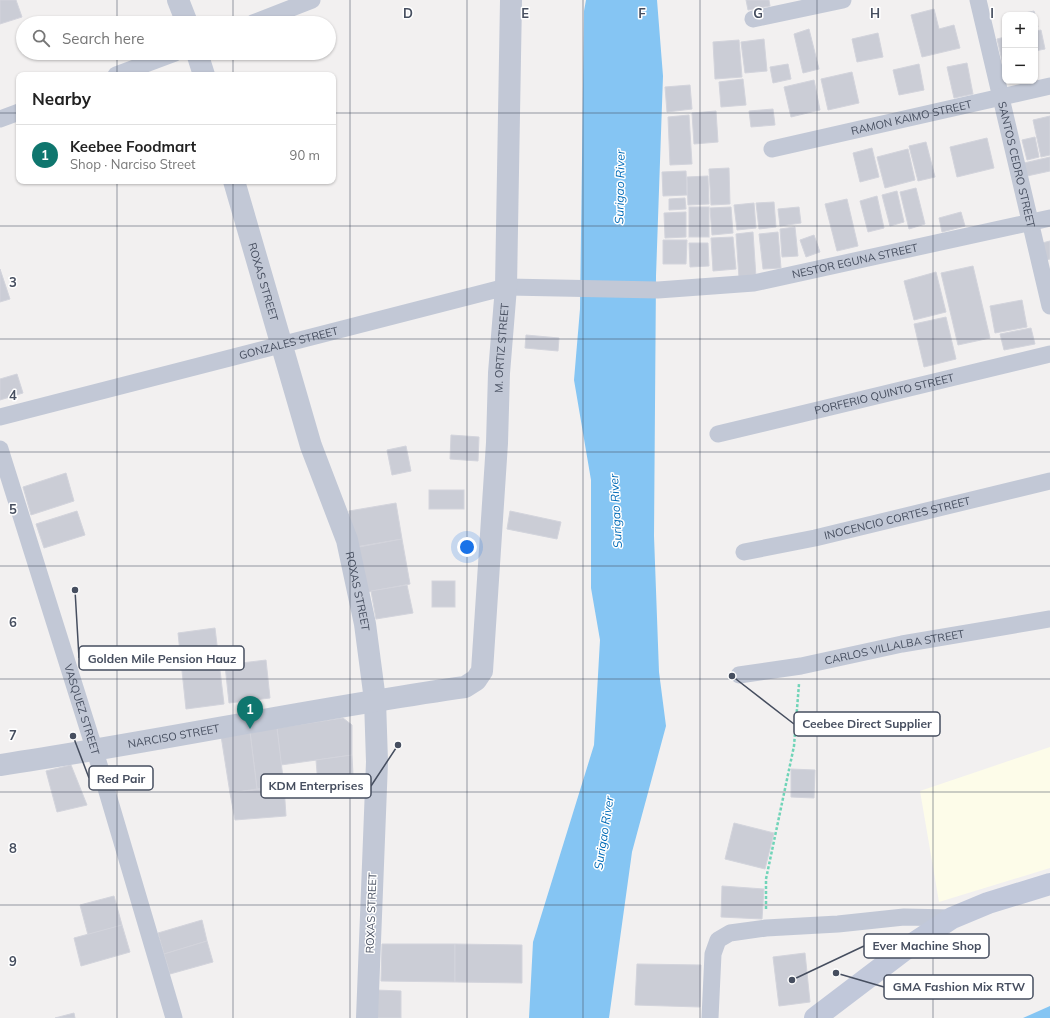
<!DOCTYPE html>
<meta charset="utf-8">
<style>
body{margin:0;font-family:Mulish,sans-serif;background:#f6f6f6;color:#222}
.controls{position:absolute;right:12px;top:12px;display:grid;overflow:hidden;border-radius:8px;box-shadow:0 1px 3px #0004}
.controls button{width:36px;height:36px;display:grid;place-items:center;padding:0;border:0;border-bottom:1px solid #e0e0e0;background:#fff;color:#222;font:20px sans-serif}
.you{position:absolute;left:467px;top:547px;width:14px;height:14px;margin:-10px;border:3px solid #fff;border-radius:50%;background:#1a73e8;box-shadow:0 0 0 6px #1a73e833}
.badge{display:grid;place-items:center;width:26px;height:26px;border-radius:50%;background:#0f766e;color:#fff;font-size:13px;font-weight:700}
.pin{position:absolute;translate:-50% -33px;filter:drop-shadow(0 1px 2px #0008)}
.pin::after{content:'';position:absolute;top:21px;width:14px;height:12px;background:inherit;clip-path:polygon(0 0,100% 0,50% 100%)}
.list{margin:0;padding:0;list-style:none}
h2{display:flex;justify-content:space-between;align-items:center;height:52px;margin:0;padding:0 16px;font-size:17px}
h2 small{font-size:13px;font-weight:400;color:#767676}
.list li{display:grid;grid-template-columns:26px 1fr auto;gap:12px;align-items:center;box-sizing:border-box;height:60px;padding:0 16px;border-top:1px solid #e0e0e0}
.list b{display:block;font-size:15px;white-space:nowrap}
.list p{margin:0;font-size:13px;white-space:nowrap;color:#767676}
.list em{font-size:13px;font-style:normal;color:#767676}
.icon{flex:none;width:22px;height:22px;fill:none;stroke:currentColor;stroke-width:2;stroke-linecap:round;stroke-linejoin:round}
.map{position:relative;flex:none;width:1050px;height:1018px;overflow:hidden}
.search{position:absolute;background:#fff;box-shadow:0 1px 3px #0004;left:16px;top:16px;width:320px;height:44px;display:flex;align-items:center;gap:10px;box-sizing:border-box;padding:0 14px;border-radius:22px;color:#767676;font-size:15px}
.panel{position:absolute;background:#fff;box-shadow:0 1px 3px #0004;left:16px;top:72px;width:320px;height:112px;border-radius:8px}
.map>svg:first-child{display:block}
.commercial{fill:#fdfce9}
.water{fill:#85c5f3}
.building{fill:#cbcdd6;stroke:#d3d4dc}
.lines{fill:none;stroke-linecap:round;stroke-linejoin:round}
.path{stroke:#70d4b8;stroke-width:2.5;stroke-dasharray:3 2;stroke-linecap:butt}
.minor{stroke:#c2c8d6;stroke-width:17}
.tertiary{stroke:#c2c8d6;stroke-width:22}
.secondary{stroke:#c1c8da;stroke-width:22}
.grid{fill:none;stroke:#464e5f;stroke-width:1;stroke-opacity:0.55}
.labels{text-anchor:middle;stroke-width:3;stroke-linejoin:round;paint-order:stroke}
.street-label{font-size:11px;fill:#464e5f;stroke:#fff}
.water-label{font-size:12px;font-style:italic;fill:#016bb7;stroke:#fff}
.grid-label{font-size:13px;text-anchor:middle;font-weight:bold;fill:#464e5f;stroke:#fff;stroke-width:3;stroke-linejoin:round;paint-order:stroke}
.leader{fill:none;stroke:#464e5f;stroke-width:1.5}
.callout-dot{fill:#464e5f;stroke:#fff;stroke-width:1.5}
.callout{fill:#fff;stroke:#464e5f;stroke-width:1.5}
.callout-label{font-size:12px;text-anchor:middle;font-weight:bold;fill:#464e5f}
</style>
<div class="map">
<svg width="1050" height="1018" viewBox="0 0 1050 1018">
<rect width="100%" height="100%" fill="#f2f0f0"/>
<path class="commercial" d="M1050 747V868L939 902 920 791Z"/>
<g class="water">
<path d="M586 0H657L663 76 656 276 654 536 659 672 666 726 632 852 609 1018H529L533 942 594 745 600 640 591 588V480L574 380 580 309 584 11Z"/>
<path d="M1050 1006V1018H1023Z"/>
</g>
<g class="building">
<path d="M0 0H16L22 17 0 24Z"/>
<path d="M746 0H769L770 6 748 10Z"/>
<path d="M934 9 939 29 954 25 960 48 922 57 911 15Z"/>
<path d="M1034 11 1038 27H1035V15H1016Z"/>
<path d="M809 29 819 69 803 73 794 34Z"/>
<path d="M1041 30 1045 49 1035 51V31Z"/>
<path d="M878 33 883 57 857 62 852 39Z"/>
<path d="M1005 37V64L1003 65 997 39Z"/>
<path d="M764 39 767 71 745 73 741 42Z"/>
<path d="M739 40 742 77 715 79 713 42Z"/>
<path d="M967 63 973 94 954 98 947 67Z"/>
<path d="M788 64 791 79 773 83 770 67Z"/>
<path d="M919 64 924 90 899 95 893 70Z"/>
<path d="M852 72 859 103 828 110 821 79Z"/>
<path d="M743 79 746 105 721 107 719 82Z"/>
<path d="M814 80 820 110 791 117 784 87Z"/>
<path d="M690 85 692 109 667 112 665 87Z"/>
<path d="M773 109 775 125 751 127 749 111Z"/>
<path d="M716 111 718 142 694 144 692 113Z"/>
<path d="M689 115 692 164 670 165 668 117Z"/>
<path d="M1050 116V155L1041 157 1033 120Z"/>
<path d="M1035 137 1039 157 1027 160 1022 140Z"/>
<path d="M987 138 994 168 957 177 950 147Z"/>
<path d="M926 142 935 177 918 181 909 146Z"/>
<path d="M872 148 879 177 860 182 853 153Z"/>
<path d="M908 149 915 180 885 188 877 157Z"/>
<path d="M1050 157V171L1027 176 1024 163Z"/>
<path d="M729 168 730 204 711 205 709 169Z"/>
<path d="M686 171 687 195 663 196 662 172Z"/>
<path d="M708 176 709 204 688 205 687 177Z"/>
<path d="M916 188 925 224 909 229 900 192Z"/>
<path d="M897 191 904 222 890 226 882 195Z"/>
<path d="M877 196 884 228 868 232 860 201Z"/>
<path d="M685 198 686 209 669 210V199Z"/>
<path d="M847 199 858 246 837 251 825 204Z"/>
<path d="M774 202 776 227 759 229 756 203Z"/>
<path d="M754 203 756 228 737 230 734 205Z"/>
<rect x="689" y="207" width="20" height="30"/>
<path d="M731 207 733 233 712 235 710 208Z"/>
<path d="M799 207 801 223 780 226 778 209Z"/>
<path d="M686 212V237L665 238 664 213Z"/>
<path d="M961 212 965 226 942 232 939 218Z"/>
<path d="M795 227 798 256 782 257 780 229Z"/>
<path d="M753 232 756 277 739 278 736 234Z"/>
<path d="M778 232 781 268 763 269 759 234Z"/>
<path d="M814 235 820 252 806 257 800 240Z"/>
<path d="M733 237 736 269 713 271 711 238Z"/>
<path d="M663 240H687L686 264H663Z"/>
<path d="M1050 241V259L1046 260 1042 243Z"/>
<path d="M689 243H708L709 266 690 267Z"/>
<path d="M973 266 990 338 958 345 941 273Z"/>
<path d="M0 269 10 299 0 302Z"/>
<path d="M936 272 946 312 914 320 904 281Z"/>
<path d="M1022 300 1027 327 995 333 990 306Z"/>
<path d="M946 317 956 359 924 367 914 324Z"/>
<path d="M1031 328 1035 344 1004 350 1000 334Z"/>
<path d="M526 335 559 338 558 351 525 348Z"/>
<path d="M17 374 23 393 0 400V379Z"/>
<path d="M451 435 479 437 478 461 450 459Z"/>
<path d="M406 446 411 471 392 475 387 450Z"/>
<path d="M66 473 74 501 31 515 23 487Z"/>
<rect x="429" y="490" width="35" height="19"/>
<path d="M396 503 402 539 355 547 349 511Z"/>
<path d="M77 511 85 535 44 548 36 524Z"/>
<path d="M510 511 561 522 557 539 507 529Z"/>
<path d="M402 539 410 584 367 592 359 547Z"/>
<rect x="432" y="581" width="23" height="26"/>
<path d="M407 585 413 613 376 619 371 591Z"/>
<path d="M215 628 224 704 186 709 178 633Z"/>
<path d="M266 660 270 698 229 703 225 665Z"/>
<path d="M343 718 352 725V755L281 765 277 728Z"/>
<path d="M277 728 284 786 257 789 250 732Z"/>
<path d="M250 732 257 789 230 793 221 736Z"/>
<path d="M352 755 354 794 319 797 316 760Z"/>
<path d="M71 765 87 805 57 812 46 771Z"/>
<path d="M791 769 815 770 814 798 791 797Z"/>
<path d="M284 786 286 816 235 820 230 793Z"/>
<path d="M734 823 774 833 765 869 725 859Z"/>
<path d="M722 886 764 889 762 919 721 917Z"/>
<path d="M114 896 122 925 88 935 80 905Z"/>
<path d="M202 920 207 941 164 954 158 933Z"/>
<path d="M122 925 130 952 81 966 74 938Z"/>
<path d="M207 941 213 962 170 974 164 954Z"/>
<path d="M382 944H455V982L381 981Z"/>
<path d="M455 944 522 945V983L455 982Z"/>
<path d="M805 953 810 1002 779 1006 773 957Z"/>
<path d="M637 964 701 965 700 1007 635 1005Z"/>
<path d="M376 990 401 991V1018H375Z"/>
<path d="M74 1013 75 1018H55Z"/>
</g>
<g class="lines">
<path class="path" d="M766 909V879L794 746 799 684"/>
<g class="minor">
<path id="s1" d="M978 0 1050 306"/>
<path d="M753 19 843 0"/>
<path d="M253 23 312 0"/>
<path d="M116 75 175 53"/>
<path d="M0 119 19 112"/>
<path id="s2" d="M772 149 1050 86"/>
<path id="s3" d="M0 417 506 287 658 290 754 283 1050 218"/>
<path id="s4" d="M718 434 1050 354"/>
<path id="s5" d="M0 449 95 751 174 1018"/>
<path id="s6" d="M744 552 815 538 1050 481"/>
<path id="s7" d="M739 675 801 666 902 644 1050 619"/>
<path d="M710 1018 713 954 718 940 730 933 766 928 838 924 904 917 952 918"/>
</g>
<g class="tertiary">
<path d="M178 0 187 23"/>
<path d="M197 53 204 75"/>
<path id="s8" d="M234 181 311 446 347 540 365 624 375 700 377 762 367 1018"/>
<path id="s9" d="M0 765C155 742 309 709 465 687L476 680 482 671 497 443 499 373 506 287 511 0"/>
</g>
<path class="secondary" d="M815 1018 911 945 952 918 988 903 1050 884"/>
</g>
<path class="grid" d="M117 0V23M233 0V23M350 0V1018M467 0V1018M583 0V1018M700 0V1018M817 0V1018M933 0V1018M117 53V75M233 53V75M0 113H19M333 113H1050M117 181V1018M233 181V1018M0 226H1050M0 339H1050M0 452H1050M0 566H1050M0 679H1050M0 792H1050M0 905H1050"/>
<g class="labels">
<g class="street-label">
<text dy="4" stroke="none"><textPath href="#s2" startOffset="143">RAMON KAIMO STREET</textPath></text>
<text dy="4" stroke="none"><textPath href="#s1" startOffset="169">SANTOS CEDRO STREET</textPath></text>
<text dy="4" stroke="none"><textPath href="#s3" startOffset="874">NESTOR EGUNA STREET</textPath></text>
<text dy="4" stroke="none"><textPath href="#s8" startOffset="105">ROXAS STREET</textPath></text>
<text dy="4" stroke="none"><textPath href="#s3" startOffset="298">GONZALES STREET</textPath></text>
<text dy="4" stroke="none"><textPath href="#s9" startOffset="819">M. ORTIZ STREET</textPath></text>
<text dy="4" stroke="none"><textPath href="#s4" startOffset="171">PORFERIO QUINTO STREET</textPath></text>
<text dy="4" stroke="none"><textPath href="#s6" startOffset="157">INOCENCIO CORTES STREET</textPath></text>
<text dy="4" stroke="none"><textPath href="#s8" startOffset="429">ROXAS STREET</textPath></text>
<text dy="4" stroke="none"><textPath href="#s7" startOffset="158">CARLOS VILLALBA STREET</textPath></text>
<text dy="4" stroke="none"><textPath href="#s5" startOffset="273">VASQUEZ STREET</textPath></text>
<text dy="4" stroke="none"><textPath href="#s9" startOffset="176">NARCISO STREET</textPath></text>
<text transform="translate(371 913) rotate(-88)" y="4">ROXAS STREET</text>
</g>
<g class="water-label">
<text transform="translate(620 187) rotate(-89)" y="4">Surigao River</text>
<text transform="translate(616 511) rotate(-93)" y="4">Surigao River</text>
<text transform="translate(604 833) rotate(-81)" y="4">Surigao River</text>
</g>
</g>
<g class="grid-label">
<text x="408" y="18">D</text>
<text x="525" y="18">E</text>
<text x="642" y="18">F</text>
<text x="758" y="18">G</text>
<text x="875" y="18">H</text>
<text x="992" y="18">I</text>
<text x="13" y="287">3</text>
<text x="13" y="400">4</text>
<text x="13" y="514">5</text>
<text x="13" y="627">6</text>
<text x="13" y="740">7</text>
<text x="13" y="853">8</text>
<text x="13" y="966">9</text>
</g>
<path class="leader" d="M75 590L79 658M732 676L794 724M73 736L89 778M398 745L371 786M792 980L864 946M836 973L884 987"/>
<g class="callout-dot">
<circle cx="75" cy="590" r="4"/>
<circle cx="732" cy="676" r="4"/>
<circle cx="73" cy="736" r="4"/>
<circle cx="398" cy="745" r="4"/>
<circle cx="792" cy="980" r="4"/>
<circle cx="836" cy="973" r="4"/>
</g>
<g class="callout">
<rect x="79" y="646" width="165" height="24" rx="4"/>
<rect x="794" y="712" width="146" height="24" rx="4"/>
<rect x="89" y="766" width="64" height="24" rx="4"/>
<rect x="261" y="774" width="110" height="24" rx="4"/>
<rect x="864" y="934" width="125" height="24" rx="4"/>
<rect x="884" y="975" width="149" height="24" rx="4"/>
</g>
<g class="callout-label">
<text x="162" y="663">Golden Mile Pension Hauz</text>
<text x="867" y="728">Ceebee Direct Supplier</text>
<text x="121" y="783">Red Pair</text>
<text x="316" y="790">KDM Enterprises</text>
<text x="927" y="950">Ever Machine Shop</text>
<text x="959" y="991">GMA Fashion Mix RTW</text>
</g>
</svg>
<div class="controls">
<button>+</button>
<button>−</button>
</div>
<div class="you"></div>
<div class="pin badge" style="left:250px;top:729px">1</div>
<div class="search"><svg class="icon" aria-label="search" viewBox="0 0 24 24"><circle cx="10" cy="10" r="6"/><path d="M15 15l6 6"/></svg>Search here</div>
<section class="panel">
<h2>Nearby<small></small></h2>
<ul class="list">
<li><span class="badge">1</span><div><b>Keebee Foodmart</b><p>Shop · Narciso Street</p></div><em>90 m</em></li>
</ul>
</section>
</div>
